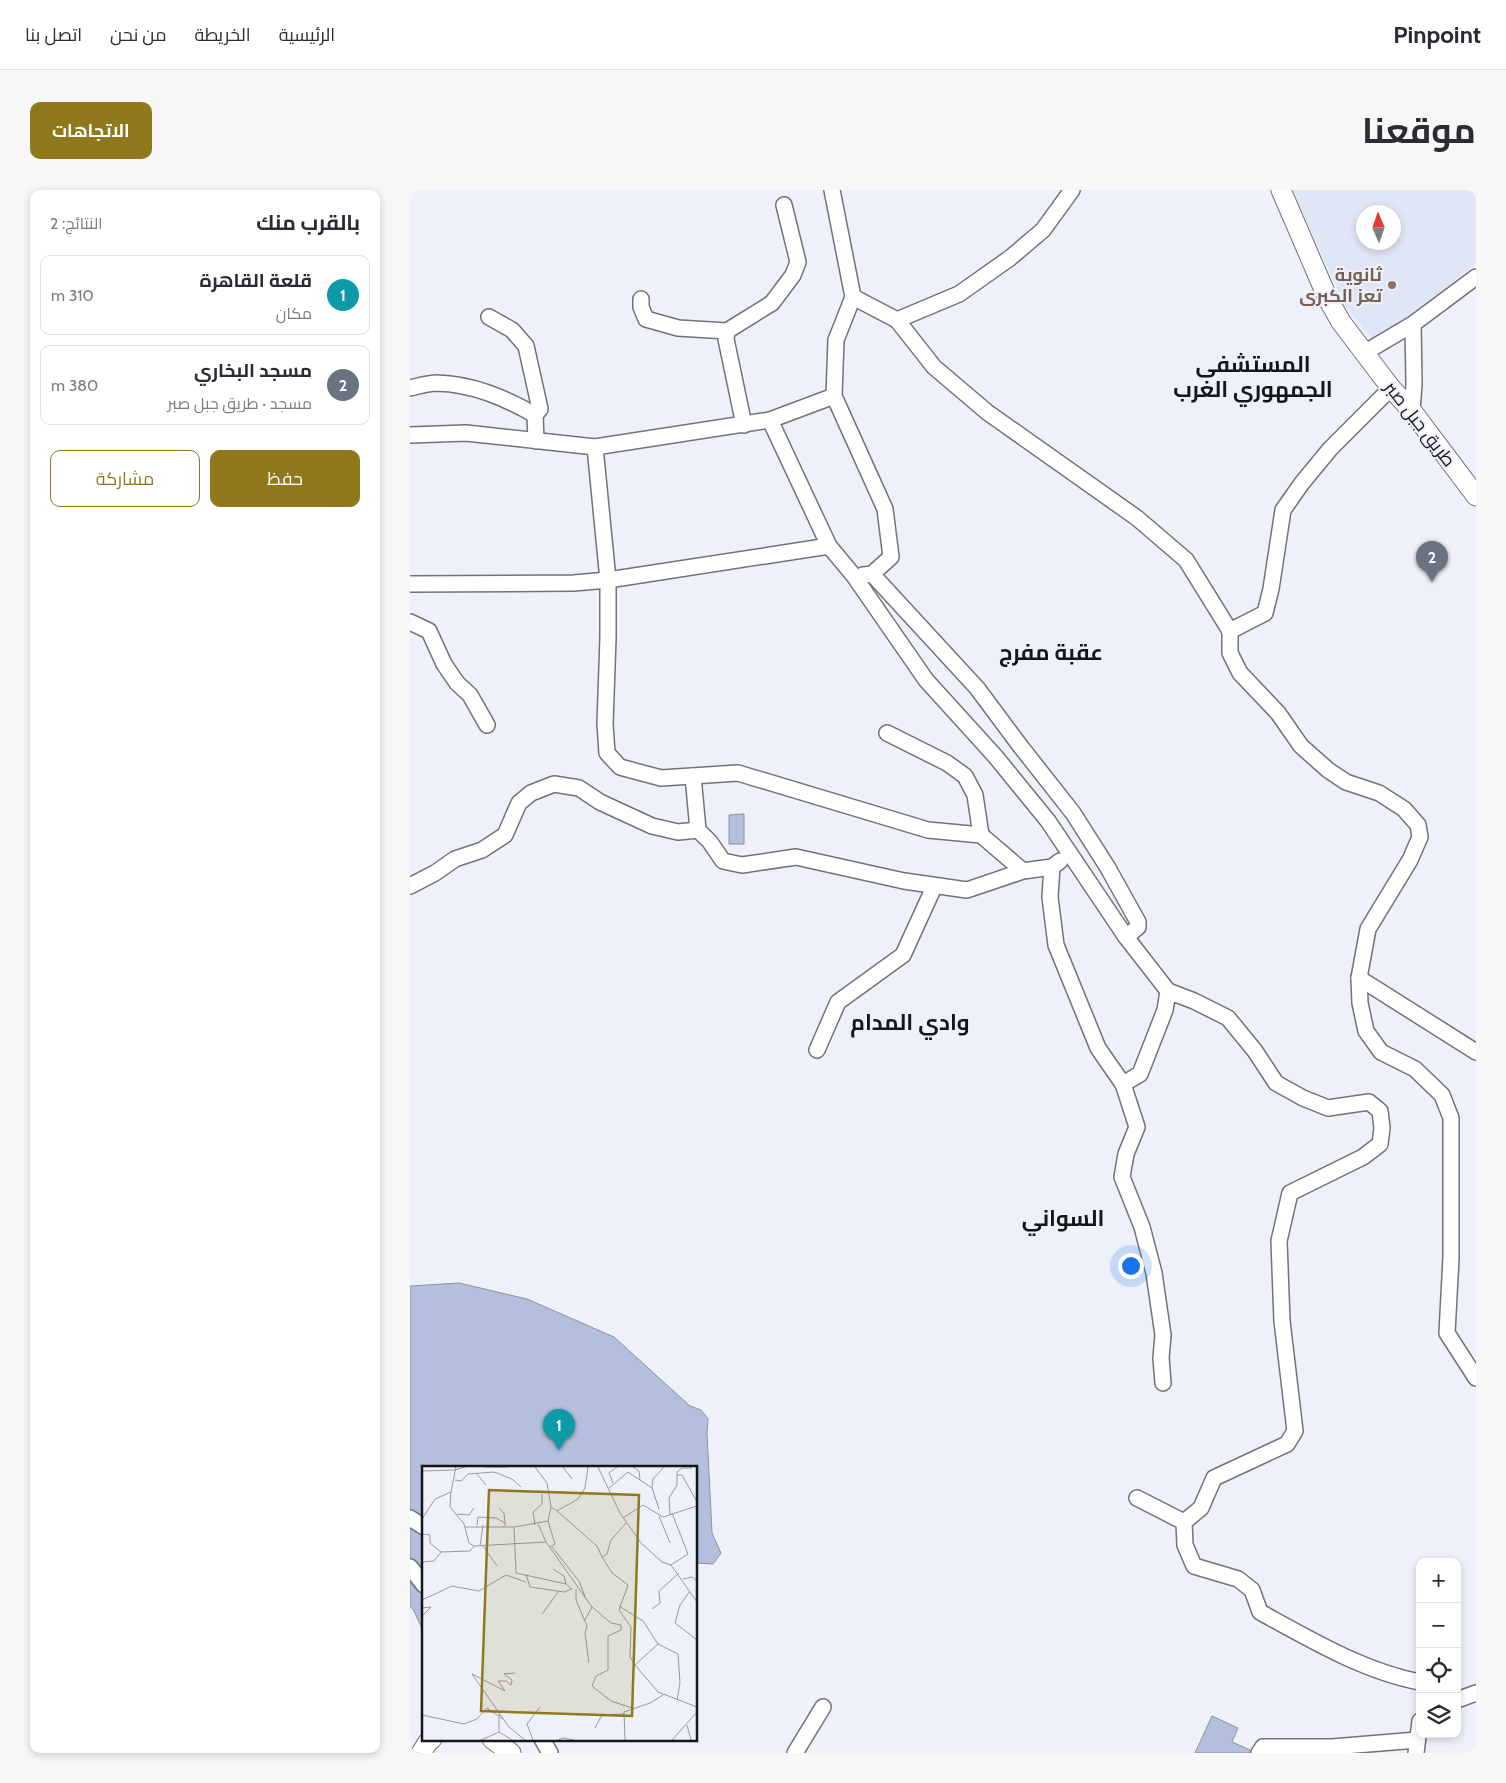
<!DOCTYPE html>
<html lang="ar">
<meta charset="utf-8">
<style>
body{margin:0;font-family:Cabin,Cairo,sans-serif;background:#f7f7f7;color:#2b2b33;direction:rtl}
.controls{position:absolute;right:15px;bottom:15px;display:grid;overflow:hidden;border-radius:10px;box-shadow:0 2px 8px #0003}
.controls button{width:45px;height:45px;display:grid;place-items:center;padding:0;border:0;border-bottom:1px solid #e1e1e2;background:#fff;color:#2b2b33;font:25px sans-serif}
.compass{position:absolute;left:946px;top:15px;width:45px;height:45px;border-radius:50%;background:#fff;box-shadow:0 2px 8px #0003;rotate:358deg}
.you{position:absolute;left:720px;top:1075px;width:18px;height:18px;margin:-12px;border:4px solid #fff;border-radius:50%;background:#1a73e8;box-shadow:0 0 0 8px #1a73e833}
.badge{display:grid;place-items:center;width:32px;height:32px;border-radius:50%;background:#90781d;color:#fff;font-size:16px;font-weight:700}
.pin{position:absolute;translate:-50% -41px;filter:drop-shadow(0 1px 2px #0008)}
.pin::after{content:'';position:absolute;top:26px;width:18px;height:15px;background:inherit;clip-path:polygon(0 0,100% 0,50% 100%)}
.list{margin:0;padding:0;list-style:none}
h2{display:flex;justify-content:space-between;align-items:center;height:65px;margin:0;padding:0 20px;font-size:21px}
h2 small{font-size:16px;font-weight:400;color:#7c7c81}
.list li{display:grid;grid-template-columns:32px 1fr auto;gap:15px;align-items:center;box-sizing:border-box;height:80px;margin:0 10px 10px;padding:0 10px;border:1px solid #e1e1e2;border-radius:10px}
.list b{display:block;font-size:19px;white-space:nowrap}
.list p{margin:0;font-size:16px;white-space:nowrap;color:#7c7c81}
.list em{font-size:16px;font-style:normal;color:#7c7c81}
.actions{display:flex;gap:10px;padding:15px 20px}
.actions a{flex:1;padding:11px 0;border:1px solid #90781d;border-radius:10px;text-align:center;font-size:18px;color:#90781d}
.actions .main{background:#90781d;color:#fff}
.icon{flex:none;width:28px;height:28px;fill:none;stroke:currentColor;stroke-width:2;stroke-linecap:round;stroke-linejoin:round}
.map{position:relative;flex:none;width:1066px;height:1563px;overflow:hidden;direction:ltr;border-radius:10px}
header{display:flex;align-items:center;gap:30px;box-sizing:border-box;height:70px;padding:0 25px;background:#fff;border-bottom:1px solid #e1e1e2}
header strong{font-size:24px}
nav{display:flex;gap:28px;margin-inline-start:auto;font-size:18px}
.intro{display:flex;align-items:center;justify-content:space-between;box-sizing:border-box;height:120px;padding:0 30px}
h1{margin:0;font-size:35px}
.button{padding:12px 22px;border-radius:10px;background:#90781d;color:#fff;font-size:18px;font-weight:700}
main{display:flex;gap:30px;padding:0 30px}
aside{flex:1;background:#fff;border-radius:10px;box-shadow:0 2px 8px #0003}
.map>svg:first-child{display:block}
.built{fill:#e1e6f6;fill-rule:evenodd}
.building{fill:#b4bedd;stroke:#8f929a}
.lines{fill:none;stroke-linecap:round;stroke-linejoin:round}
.minor-casing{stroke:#70737a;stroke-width:18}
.tertiary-casing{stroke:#70737a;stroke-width:21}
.minor{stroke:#fff;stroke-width:15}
.tertiary{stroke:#fff;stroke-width:19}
.education-dot{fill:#8d6e63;stroke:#eff1fa;stroke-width:2}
.labels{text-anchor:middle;stroke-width:4;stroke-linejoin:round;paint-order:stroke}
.education-label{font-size:18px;font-weight:bold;fill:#785e54;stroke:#eff1fa;text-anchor:end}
.street-label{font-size:18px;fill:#151619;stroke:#eff1fa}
.district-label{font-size:22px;font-weight:bold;fill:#151619;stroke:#eff1fa}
.inset-road{fill:none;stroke:#9899a0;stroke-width:1}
.view{fill:#90781d;fill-opacity:0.15;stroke:#90781d;stroke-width:2.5}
.inset-edge{fill:none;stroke:#151619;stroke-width:2.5}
</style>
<header>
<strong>Pinpoint</strong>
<nav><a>الرئيسية</a><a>الخريطة</a><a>من نحن</a><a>اتصل بنا</a></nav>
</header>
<div class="intro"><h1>موقعنا</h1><a class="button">الاتجاهات</a></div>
<main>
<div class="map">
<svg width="1066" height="1563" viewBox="0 0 1066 1563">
<rect width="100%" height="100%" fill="#eff1fa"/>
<path class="built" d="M881 0H1066V73L967 155 936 117ZM954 22H984V52H954Z"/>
<g class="building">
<path d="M334 624V654H319V625Z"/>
<path d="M49 1093 117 1109 204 1147 280 1216 291 1220 298 1229 297 1243 302 1343 311 1363 303 1374 286 1373V1277H14V1326L0 1319V1096Z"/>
<path d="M0 1339 14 1346V1379L7 1371 0 1368Z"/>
<path d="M0 1392 7 1401 14 1404V1443L4 1421 0 1416Z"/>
<path d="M802 1526 828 1538 822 1552 840 1560V1563H785Z"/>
</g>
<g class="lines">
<defs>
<g id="minor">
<path d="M422 0 443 107 426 150 424 206 475 319 481 367 462 384 453 385"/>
<path d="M443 107 487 130 549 104 600 68 633 40 662 0"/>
<path d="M231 109V117L236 129 268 138 317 141"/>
<path d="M79 127 102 140 116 156 130 219 125 225"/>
<path d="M487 130 524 177 577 222 727 328 776 370 820 441 855 423 861 399 873 320 892 293 920 259 981 198"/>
<path d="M954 163 1003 134 1066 87"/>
<path d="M0 198C9 196 18 193 27 193 63 194 95 208 125 225L126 251"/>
<path d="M1002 221 1004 194 1003 134"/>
<path d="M360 230 419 356 444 386 516 490 585 566 638 631 716 747 758 801"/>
<path d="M334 235 316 149 317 141 362 113 383 85 388 72 374 15"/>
<path d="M0 245 56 243 185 257 360 230 424 206"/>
<path d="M185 257 198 390V448L195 534 197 563 210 577 251 588 328 583 518 640 571 645 613 681"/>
<path d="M462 384 567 498 611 557 663 623 698 678 728 732V737L716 747"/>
<path d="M0 394 164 393 198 390 419 356"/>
<path d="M0 432 19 441 34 474 47 493 60 505 77 535"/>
<path d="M820 441V463L830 483 868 523 891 556 918 580 936 592 969 603 994 619 1008 635 1010 647 1000 670 958 739 949 788 950 813 956 841 971 862 1005 879 1032 905 1041 928V1068L1037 1143 1066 1188"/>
<path d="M477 543 537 573 555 586 565 605 571 645"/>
<path d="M283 586 288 640 300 652 313 671 332 675 386 667 494 691 557 700 613 681 642 677 650 671"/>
<path d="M642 677 640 707 646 755 688 858 713 894 727 937 716 964 712 987 732 1037 744 1083 753 1145 751 1168 753 1193"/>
<path d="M0 696 25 683 45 669 72 660 95 645 109 613 121 603 144 594 169 598 190 612 242 636 268 642 288 640"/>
<path d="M949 788 1066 862"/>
<path d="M407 860 428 812 493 765 524 697"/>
<path d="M713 894 730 884 755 820 758 801 784 811 818 828 845 861 866 893 893 908 918 918 959 912 970 921 972 938 970 954 953 967 880 1003 869 1051 872 1131 885 1241 877 1254 804 1288 791 1318 774 1332 775 1355 784 1376 828 1389 842 1400 850 1422C899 1449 955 1482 1010 1492"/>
<path d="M727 1308 774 1332"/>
<path d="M0 1328 14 1337"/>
<path d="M0 1377 14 1395"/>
<path d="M1047 1510 1066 1503"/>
<path d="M132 1549 140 1563"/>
<path d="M385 1563 413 1517"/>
<path d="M849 1563 853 1557H922L1007 1550"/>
<path d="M1006 1563 1010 1531"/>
</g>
<g id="tertiary">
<path d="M871 0 918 109 931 132 981 198 1002 221 1066 306"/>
<path d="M82 1549 101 1563"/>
<path d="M11 1563 18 1552 22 1549"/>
</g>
</defs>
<use href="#minor" class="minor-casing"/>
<use href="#tertiary" class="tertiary-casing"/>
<use href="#minor" class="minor"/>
<use href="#tertiary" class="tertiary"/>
</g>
<circle class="education-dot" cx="982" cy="95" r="5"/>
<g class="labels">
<g class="education-label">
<text x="972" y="91">ثانوية<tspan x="972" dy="21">تعز الكبرى</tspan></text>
</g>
<g class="street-label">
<text transform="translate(1010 234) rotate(52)" y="6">طريق جبل صبر</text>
</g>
<g class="district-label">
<text x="843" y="182">المستشفى<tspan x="843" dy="25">الجمهوري الغرب</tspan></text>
<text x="641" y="470">عقبة مفرج</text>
<text x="500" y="840">وادي المدام</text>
<text x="653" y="1036">السواني</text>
</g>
</g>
<g transform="translate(12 1276)">
<rect width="275" height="275" fill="#eff1fa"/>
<path class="inset-road" d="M62 1H85M113 1 125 17 129 41 126 55 133 78 128 81M141 1 150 13M176 1 198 47 219 77 240 96 249 99 275 136M211 1 217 5 218 13M0 5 33 4 43 1M54 7 64 19M255 9H260L275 36M33 14 39 15 46 8 72 6 90 13 99 21M191 17 187 7 195 1M187 22 206 6 230 22 231 13 242 1M230 22 237 43M29 26 28 41 42 58 47 77 52 80M129 41 135 45 156 33 163 22 166 1M77 42 82 47 83 57M135 45 175 80 180 91 185 88 189 74 204 57M35 48 47 49 52 42M248 48 247 32 255 19V6L260 2H270M237 50 248 77M201 52 221 39 241 51 275 40M0 53 13 33 29 26 34 1M116 58 124 76 170 141M55 59 56 51 74 52 83 57V60M113 59 111 46 120 38V28M43 61H92L126 55M92 61 94 107 144 118 150 123M0 68 8 69V77L19 86M58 80 61 59M61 80 75 100M130 81 157 115 164 133M180 91 190 107 206 119 197 144 209 161 208 191 213 199 236 226 275 241M0 96 12 95 19 86 48 85 52 80 124 76M249 99 266 88 250 47M131 103 142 110 144 118M104 108 108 121 142 126 150 123M261 113 270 111 275 115M154 123V134L165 160 163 167 167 197M268 125 258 139 253 157 275 174M0 134 30 120 57 125 84 109 104 116M197 140 221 155 236 178 256 188 258 217 255 234M0 142 9 141 0 150M230 143 238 137 237 125 257 107M120 148 137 125M163 154 170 141 189 157 199 159V164L186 170V204L174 210 170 220 189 235 210 242M213 199 236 178M0 249 42 258 55 253 65 242 81 253M265 259 269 274M87 261 50 208 83 225 76 215H84L89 219 90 214 82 208 93 207M87 261 103 274M173 262 180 249 202 248M77 266 90 274M59 274 77 266V248M111 274 105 258 118 241M136 274 141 272 152 274M203 274 202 246 228 237 241 229M250 274 275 246"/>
<path class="view" d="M67 24 217 29 210 250 59 245Z"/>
<rect width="275" height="275" class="inset-edge"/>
</g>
</svg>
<div class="controls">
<button>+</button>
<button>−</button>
<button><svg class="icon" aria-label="locate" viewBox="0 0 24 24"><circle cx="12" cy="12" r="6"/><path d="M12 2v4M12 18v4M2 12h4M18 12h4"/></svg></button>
<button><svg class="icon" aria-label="layers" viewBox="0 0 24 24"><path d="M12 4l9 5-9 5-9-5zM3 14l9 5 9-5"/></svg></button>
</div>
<svg class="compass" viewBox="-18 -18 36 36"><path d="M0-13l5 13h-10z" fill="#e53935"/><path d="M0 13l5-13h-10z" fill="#7c7c81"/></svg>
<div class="you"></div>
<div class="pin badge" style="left:149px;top:1260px;background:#0f9aa8">1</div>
<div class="pin badge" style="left:1022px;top:392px;background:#6b7280">2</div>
</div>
<aside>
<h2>بالقرب منك<small>النتائج: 2</small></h2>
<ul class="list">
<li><span class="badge" style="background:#0f9aa8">1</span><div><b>قلعة القاهرة</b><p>مكان</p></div><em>310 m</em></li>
<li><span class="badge" style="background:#6b7280">2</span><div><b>مسجد البخاري</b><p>مسجد · طريق جبل صبر</p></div><em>380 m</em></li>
</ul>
<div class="actions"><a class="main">حفظ</a><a>مشاركة</a></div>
</aside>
</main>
